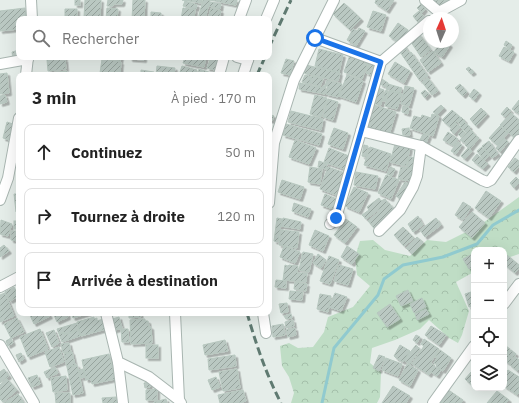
<!DOCTYPE html>
<html lang="fr">
<meta charset="utf-8">
<style>
body{margin:0;font-family:"IBM Plex Sans",sans-serif;background:#f6f6f6;color:#222}
.controls{position:absolute;right:12px;bottom:12px;display:grid;overflow:hidden;border-radius:8px;box-shadow:0 4px 16px #0002}
.controls button{width:36px;height:36px;display:grid;place-items:center;padding:0;border:0;border-bottom:1px solid #e0e0e0;background:#fff;color:#222;font:20px sans-serif}
.compass{position:absolute;left:423px;top:12px;width:36px;height:36px;border-radius:50%;background:#fff;box-shadow:0 4px 16px #0002;rotate:3deg}
.stop{position:absolute;width:12px;height:12px;margin:-9px;border:3px solid #1a73e8;border-radius:50%;background:#fff}
.stop.end{background:#1a73e8;border-color:#fff;box-shadow:0 1px 4px #0008}
.list{margin:0;padding:0;list-style:none}
h2{display:flex;justify-content:space-between;align-items:center;height:52px;margin:0;padding:0 16px;font-size:17px}
h2 small{font-size:13px;font-weight:400;color:#767676}
.list li{display:grid;grid-template-columns:26px 1fr auto;gap:12px;align-items:center;box-sizing:border-box;height:56px;margin:0 8px 8px;padding:0 8px;border:1px solid #e0e0e0;border-radius:8px}
.list b{display:block;font-size:15px;white-space:nowrap}
.list em{font-size:13px;font-style:normal;color:#767676}
.icon{flex:none;width:22px;height:22px;fill:none;stroke:currentColor;stroke-width:2;stroke-linecap:round;stroke-linejoin:round}
.map{position:relative;flex:none;width:519px;height:403px;overflow:hidden}
.search{position:absolute;background:#fff;box-shadow:0 4px 16px #0002;left:16px;top:16px;width:256px;height:44px;display:flex;align-items:center;gap:10px;box-sizing:border-box;padding:0 14px;border-radius:8px;color:#767676;font-size:15px}
.panel{position:absolute;background:#fff;box-shadow:0 4px 16px #0002;left:16px;top:72px;width:256px;height:244px;border-radius:8px}
.map>svg:first-child{display:block}
.forest{fill:url(#forest-crowns)}
.lines{fill:none;stroke-linecap:round;stroke-linejoin:round}
.stream{stroke:#90cacf;stroke-width:3}
.building{fill:url(#building-hatch);stroke:#b7c7bf;filter:url(#shadow)}
.minor-casing{stroke:#a8b5b0;stroke-width:12}
.minor{stroke:#fff;stroke-width:10}
.rail{stroke:#5f7a71;stroke-width:3;stroke-dasharray:8 4;stroke-linecap:butt}
.route{stroke:#1a73e8;stroke-width:5}
</style>
<div class="map">
<svg width="519" height="403" viewBox="0 0 519 403">
<defs>
<pattern id="forest-crowns" width="20" height="18" patternUnits="userSpaceOnUse"><rect width="20" height="18" fill="#bfddc5"/><path d="M2 6a3 3 0 1 1 6 0M12 15a3 3 0 1 1 6 0" fill="none" stroke="#a4bfaa"/></pattern>
<pattern id="building-hatch" width="6" height="6" patternUnits="userSpaceOnUse"><rect width="6" height="6" fill="#bac8c2"/><path d="M-1 1l2-2M0 6l6-6M5 7l2-2" fill="none" stroke="#97a49e"/></pattern>
<filter id="shadow"><feDropShadow dx="2.5" dy="2.5" stdDeviation="0" flood-color="#0004"/></filter>
</defs>
<rect width="100%" height="100%" fill="#e5ede9"/>
<path class="forest" d="M519 197V254L504 259V250H474V274L472 273 456 282 469 311 462 335 458 343 449 338 429 320 420 329 395 340 372 348 370 363 381 372 380 397 377 403H291L294 393 289 377 282 366 280 346 289 343 298 348 313 347 324 332 328 317 353 307 370 286 357 275 355 257 360 241 373 240 385 250 410 256 427 240 446 242 480 225Z"/>
<g class="lines">
<path class="stream" d="M322 403 334 348 378 295 384 279 403 265 443 257 477 244 493 225 519 210"/>
</g>
<g class="building">
<rect x="75" y="0" width="5" height="5"/>
<path d="M85 0H101L100 18 84 17Z"/>
<path d="M108 0H123L122 4H113V6H107Z"/>
<path d="M133 0H145L144 19H132Z"/>
<path d="M182 0H202L201 3Z"/>
<path d="M203 0H210L205 19H198Z"/>
<path d="M210 0H237L236 5Z"/>
<path d="M376 0H394L387 11 375 3Z"/>
<path d="M430 0H448L440 9Z"/>
<path d="M185 1 197 5 196 9 183 6Z"/>
<path d="M210 2 221 4 220 9 209 6Z"/>
<path d="M344 3 361 19 350 30 333 14Z"/>
<path d="M421 4 425 9 422 13 417 8Z"/>
<path d="M25 8 26 19H19V29L0 31V11Z"/>
<path d="M107 8 118 9 117 19H106Z"/>
<path d="M183 8 195 10 194 19H181Z"/>
<path d="M211 8 221 11 219 19H208Z"/>
<path d="M65 9H77V19H68V16H65Z"/>
<path d="M373 11 386 15 381 31 367 27Z"/>
<path d="M419 11 427 20 421 26 413 16Z"/>
<path d="M151 12 161 13V19H151Z"/>
<path d="M398 23 408 30 399 43 389 36Z"/>
<path d="M359 28 365 31 356 46 347 40 353 29 357 31Z"/>
<path d="M418 33 431 50 421 57 409 39Z"/>
<path d="M506 41 512 45 510 49 504 45Z"/>
<path d="M441 42H446L450 45 442 57 434 52Z"/>
<path d="M404 45 409 53 411 52 428 76 420 81 398 49Z"/>
<path d="M504 47 514 52 509 61 499 56Z"/>
<path d="M319 49 343 55 339 72 315 66Z"/>
<path d="M19 50V57L13 60 12 52Z"/>
<path d="M433 51 441 63 428 72 420 60Z"/>
<path d="M350 55 368 62 362 79 344 72Z"/>
<path d="M47 57H65V58L47 59Z"/>
<path d="M106 57H121L120 61 106 58Z"/>
<path d="M130 57H144V60L130 59Z"/>
<path d="M185 57H206L204 67 183 63Z"/>
<path d="M211 57H220L215 70 207 68Z"/>
<path d="M65 59 66 69 48 71 47 60Z"/>
<path d="M102 59 121 62 120 75 100 73Z"/>
<path d="M286 59 294 61 290 75 281 73Z"/>
<path d="M395 62 410 71 404 83 388 74Z"/>
<path d="M369 63 374 65 371 75 366 73Z"/>
<path d="M306 65 340 73 338 81 304 73Z"/>
<path d="M157 66 175 68 174 75H156Z"/>
<path d="M182 66 197 70 195 75H179Z"/>
<path d="M469 67 474 72 471 74 466 69Z"/>
<path d="M199 69 215 74V75H198Z"/>
<path d="M141 70 154 72 153 75H141Z"/>
<path d="M67 71V75H49V73Z"/>
<path d="M7 73 9 93 0 94V74Z"/>
<path d="M305 75 311 77 309 84 302 82Z"/>
<path d="M347 75 363 81 356 102 339 96Z"/>
<path d="M312 76 323 79 320 87 310 83Z"/>
<path d="M428 78 438 91 432 95 422 82Z"/>
<path d="M382 79 388 83 386 87 380 84Z"/>
<path d="M327 80 342 84 338 97 326 94 328 86H325Z"/>
<path d="M300 83 322 88 323 86H326L325 94 299 89Z"/>
<path d="M388 84 402 88 400 93 386 89Z"/>
<path d="M460 84 467 92 463 96 455 88Z"/>
<path d="M405 86 414 88 409 106 401 104Z"/>
<path d="M378 88 384 90 381 105 375 104Z"/>
<path d="M474 89 479 93 474 100 469 96Z"/>
<path d="M386 90 388 91 385 101H382Z"/>
<path d="M425 90 429 94 425 98 421 93Z"/>
<path d="M389 91 402 94 397 109 385 106Z"/>
<path d="M5 95 7 102 0 104V96Z"/>
<path d="M315 95 327 98 321 117 310 114Z"/>
<path d="M328 99 338 102 333 120 323 117Z"/>
<path d="M519 100V114L512 109Z"/>
<path d="M374 105 396 112 389 135 367 128Z"/>
<path d="M441 105 444 108 437 115 433 112Z"/>
<path d="M403 106 409 108 408 114 402 112Z"/>
<path d="M507 107 511 111 505 117 501 114Z"/>
<path d="M481 108 487 114 476 126 470 119Z"/>
<path d="M452 110 460 117 451 128 442 120Z"/>
<path d="M291 111 323 119 321 130 288 122Z"/>
<path d="M511 113 519 120V133L515 138 500 125Z"/>
<path d="M269 114 274 116 272 121 269 120Z"/>
<path d="M432 114 439 116 433 136 410 128 414 116 421 118 422 115 431 118Z"/>
<path d="M461 117 465 121 461 125 457 122Z"/>
<path d="M7 122 13 124 9 140 3 138Z"/>
<path d="M464 122 470 127 466 132 460 127Z"/>
<path d="M456 123 460 127 454 134 450 130Z"/>
<path d="M286 124 322 134 319 145 283 135Z"/>
<path d="M500 126 508 133 497 145 489 138Z"/>
<path d="M334 128 348 133 343 149 328 144Z"/>
<path d="M409 128 410 135H403L402 129Z"/>
<path d="M470 129 474 133 465 143 460 140Z"/>
<path d="M462 130 465 133 461 137 458 134Z"/>
<path d="M448 132 458 139 454 146 443 140Z"/>
<path d="M423 134 429 136 426 143 420 140Z"/>
<path d="M474 134 479 138 470 149 465 145Z"/>
<path d="M504 138 508 142 500 152 496 148Z"/>
<path d="M295 140 316 148 309 164 289 157Z"/>
<path d="M489 141 498 154 492 158 482 146Z"/>
<path d="M458 142 462 145 456 154 451 151Z"/>
<path d="M395 144 410 148 406 166 390 162Z"/>
<path d="M364 145 368 146 366 157 362 156Z"/>
<path d="M370 147 391 154 386 171 364 165Z"/>
<path d="M482 147 489 156 484 160 477 151Z"/>
<path d="M329 148 349 156 344 169 324 162Z"/>
<path d="M468 148 472 151 465 159 461 156Z"/>
<path d="M477 154 488 164 483 169 472 160Z"/>
<path d="M409 157 416 158 414 169 407 168Z"/>
<path d="M515 158 519 161V166L514 172 508 167Z"/>
<path d="M319 161 327 164 326 169 318 167Z"/>
<path d="M18 163H19V181H17Z"/>
<path d="M310 167 322 169 320 184 308 182Z"/>
<path d="M328 167 348 174 339 196 320 189Z"/>
<path d="M390 167 395 169 392 176 387 174Z"/>
<path d="M401 167 413 169 411 181 398 179Z"/>
<path d="M356 172 378 176 375 189 354 185Z"/>
<path d="M386 175 399 180 391 199 378 193Z"/>
<path d="M516 177 519 180V183L514 188 510 183Z"/>
<path d="M282 180 304 187 300 199 278 192Z"/>
<path d="M405 182 411 186 402 200 396 196Z"/>
<path d="M354 187 368 193 359 212 345 206Z"/>
<path d="M486 191 501 201 489 218 475 208Z"/>
<path d="M14 194H19V211L16 212Z"/>
<path d="M325 194 337 199 333 209 321 205Z"/>
<path d="M379 198 381 201 385 199 388 203 366 219 362 215 369 210 367 207Z"/>
<path d="M463 202 471 207 463 220 455 215Z"/>
<path d="M294 203 311 209 308 217 292 211Z"/>
<path d="M389 203 395 211 374 228 368 221Z"/>
<path d="M472 212 485 223 472 238 459 227Z"/>
<path d="M418 216 423 225 413 232 408 224Z"/>
<path d="M277 218 282 219 278 242 274 241Z"/>
<path d="M283 218 301 222 300 229 281 226Z"/>
<path d="M436 218 441 225 425 237 420 230Z"/>
<path d="M346 219 357 227 345 243 334 235Z"/>
<path d="M1 220 12 224 8 236 0 234Z"/>
<rect x="14" y="221" width="5" height="8"/>
<path d="M403 227 414 238 404 246 394 235Z"/>
<path d="M281 230 299 232 297 248 279 245Z"/>
<path d="M315 230 329 236 323 251 309 245Z"/>
<path d="M11 231H19V241L11 240Z"/>
<path d="M417 237 423 242 412 254 406 248Z"/>
<path d="M4 245 9 251 0 257V248Z"/>
<path d="M284 246 300 252 295 263 280 257Z"/>
<path d="M347 246 359 254 352 264 341 257Z"/>
<path d="M303 252 313 254 309 272 299 270Z"/>
<path d="M474 253V266L469 269 463 259Z"/>
<path d="M318 254 326 260 321 268 313 263Z"/>
<path d="M507 255 519 265V268L515 273 504 264V259Z"/>
<path d="M329 256 339 260 330 284 320 281Z"/>
<path d="M285 265 288 266 289 265 298 266 297 273H307L306 282 283 280Z"/>
<path d="M339 265 353 269 348 285 334 281Z"/>
<path d="M276 280 286 281V288L275 287Z"/>
<path d="M295 282 307 284 306 291 294 289Z"/>
<path d="M14 287 19 296 10 301 5 292Z"/>
<path d="M408 290 413 301 401 306 396 296Z"/>
<path d="M290 291 303 292 302 300 289 299Z"/>
<path d="M474 291V306L469 307 465 294Z"/>
<path d="M5 293 14 316 0 322V295Z"/>
<path d="M335 293 347 297 341 311 329 307Z"/>
<path d="M320 294 331 296 328 312 317 309Z"/>
<path d="M422 298 426 307 414 313 410 304Z"/>
<path d="M287 303 288 312 281 313 279 304Z"/>
<path d="M390 304 400 319 387 327 377 313Z"/>
<path d="M426 309 429 314 417 320 415 314Z"/>
<path d="M29 313H48L50 316 34 324Z"/>
<path d="M60 313H67L68 317 57 322 54 315Z"/>
<path d="M71 313H89L73 318Z"/>
<path d="M129 313H140L141 317 129 318Z"/>
<path d="M291 314 292 318 286 319 284 316Z"/>
<path d="M94 317V319L97 318V321L103 319 106 329 81 336 77 322Z"/>
<path d="M119 317 122 328 112 331 109 320Z"/>
<path d="M17 318 24 332 11 338 4 324Z"/>
<path d="M145 319V321H148L149 327H151L152 343 131 344 130 320Z"/>
<path d="M293 320 294 326 286 328 285 322Z"/>
<path d="M77 323 79 329 65 334 64 332 59 334 57 329Z"/>
<path d="M283 324 285 335 273 337 272 326Z"/>
<path d="M431 326 446 335 439 345 425 335Z"/>
<path d="M295 328 296 335 288 337 286 330Z"/>
<path d="M40 329 48 349 28 357 20 337Z"/>
<path d="M121 329H128L129 342H122Z"/>
<path d="M54 330 59 343 52 347 46 333Z"/>
<path d="M79 330 80 336 62 342 59 334 64 333 65 335Z"/>
<path d="M416 335 420 337 417 343 413 340Z"/>
<path d="M11 338 13 343 8 346 6 341Z"/>
<path d="M424 339 439 349 425 372 412 364 424 346 421 344Z"/>
<path d="M225 340 228 351 205 355 203 345Z"/>
<path d="M69 343 71 352 63 353 61 344Z"/>
<rect x="146" y="345" width="12" height="13"/>
<path d="M400 345 410 351 403 362 396 358 394 356Z"/>
<path d="M416 345 420 349 411 362H412L410 365 404 360Z"/>
<path d="M506 346 510 349 507 354 504 352V348Z"/>
<path d="M59 347 64 362 50 367 45 352Z"/>
<path d="M440 350 451 358 443 371 436 366 437 365 434 363 437 358 435 357Z"/>
<path d="M511 350 516 354 513 358 507 354Z"/>
<path d="M72 352 75 365 67 367 64 354Z"/>
<path d="M504 352 512 359 508 363 504 360Z"/>
<path d="M21 353 24 359 19 362 16 355Z"/>
<path d="M109 354 115 379 92 384 91 379 86 380 82 360Z"/>
<path d="M235 355 236 366 209 370 208 359Z"/>
<path d="M379 355 385 357 379 371 373 368Z"/>
<path d="M515 357 519 360V368L517 371 509 364Z"/>
<path d="M386 358 402 364 398 376 382 370Z"/>
<path d="M431 363 435 366 429 375 425 372Z"/>
<path d="M407 364 418 370 410 386 399 380Z"/>
<path d="M77 365 83 393 73 395 67 367Z"/>
<path d="M55 367 58 373 47 378 44 372Z"/>
<path d="M436 367 441 370 437 376 431 372Z"/>
<path d="M4 369 9 376 0 383V372Z"/>
<path d="M83 369 85 377 81 378 79 370Z"/>
<path d="M237 369 240 388 223 391 219 372Z"/>
<path d="M508 370 519 377V392L517 395 504 386V375Z"/>
<path d="M471 372 474 374V387L465 379Z"/>
<path d="M37 375 40 384 32 387 28 378Z"/>
<path d="M66 376 67 390 53 392 51 378Z"/>
<path d="M216 377 220 387 212 390 208 380Z"/>
<path d="M7 379 17 390 3 402 0 399V385Z"/>
<path d="M150 382V387L145 388 144 383Z"/>
<path d="M393 386 410 396 406 403H382Z"/>
<path d="M157 389V400H146V390Z"/>
<path d="M447 389 463 400 461 403H438Z"/>
<path d="M243 390 246 401 239 403H220L218 395Z"/>
<path d="M497 391 509 400 506 403H487Z"/>
<path d="M55 393H70V403H56Z"/>
<path d="M18 394 24 403H4Z"/>
<path d="M116 397 117 403H103L102 398Z"/>
<path d="M166 399 167 403H154V402Z"/>
</g>
<g class="lines">
<defs>
<g id="minor">
<path d="M31 0 32 19"/>
<path d="M425 0 439 12 461 0"/>
<path d="M239 19 246 0"/>
<path d="M266 19 274 0"/>
<path d="M315 38 381 62"/>
<path d="M237 57 248 60"/>
<path d="M0 64 28 59"/>
<path d="M26 75 28 57"/>
<path d="M219 75 224 57"/>
<path d="M243 75 249 57"/>
<path d="M361 131 421 146 482 180 487 182 491 180 519 140"/>
<path d="M0 200 8 178 19 118"/>
<path d="M269 203 274 143 294 80 334 0"/>
<path d="M330 224 333 222 336 218 381 62 429 21"/>
<path d="M379 231 400 210 413 187 417 176 421 146"/>
<path d="M0 287 19 277"/>
<path d="M504 304 519 284"/>
<path d="M106 313 118 362 149 377 179 400"/>
<path d="M175 313 179 400 181 403"/>
<path d="M263 313 266 333"/>
<path d="M0 345 34 403"/>
<path d="M118 362 123 403"/>
<path d="M433 403 474 346"/>
</g>
</defs>
<use href="#minor" class="minor-casing"/>
<use href="#minor" class="minor"/>
<g class="rail">
<path d="M269 47 291 0"/>
<path d="M257 75 265 57"/>
<path d="M247 313C256 344 266 374 281 403"/>
</g>
</g>
<g class="lines">
<path class="route" d="M315 38 381 62 336 218"/>
</g>
</svg>
<div class="controls">
<button>+</button>
<button>−</button>
<button><svg class="icon" aria-label="locate" viewBox="0 0 24 24"><circle cx="12" cy="12" r="6"/><path d="M12 2v4M12 18v4M2 12h4M18 12h4"/></svg></button>
<button><svg class="icon" aria-label="layers" viewBox="0 0 24 24"><path d="M12 4l9 5-9 5-9-5zM3 14l9 5 9-5"/></svg></button>
</div>
<svg class="compass" viewBox="-18 -18 36 36"><path d="M0-13l5 13h-10z" fill="#e53935"/><path d="M0 13l5-13h-10z" fill="#767676"/></svg>
<div class="stop" style="left:315px;top:38px"></div>
<div class="stop end" style="left:336px;top:218px"></div>
<div class="search"><svg class="icon" aria-label="search" viewBox="0 0 24 24"><circle cx="10" cy="10" r="6"/><path d="M15 15l6 6"/></svg>Rechercher</div>
<section class="panel">
<h2>3 min<small>À pied · 170 m</small></h2>
<ul class="list">
<li><svg class="icon" aria-label="ahead" viewBox="0 0 24 24"><path d="M12 20V5M6 11l6-6 6 6"/></svg><div><b>Continuez</b></div><em>50 m</em></li>
<li><svg class="icon" aria-label="right" viewBox="0 0 24 24"><path d="M7 20v-9h11M14 6l5 5-5 5"/></svg><div><b>Tournez à droite</b></div><em>120 m</em></li>
<li><svg class="icon" aria-label="arrive" viewBox="0 0 24 24"><path d="M6 21V4h12l-3 4 3 4H6"/></svg><div><b>Arrivée à destination</b></div></li>
</ul>
</section>
</div>
